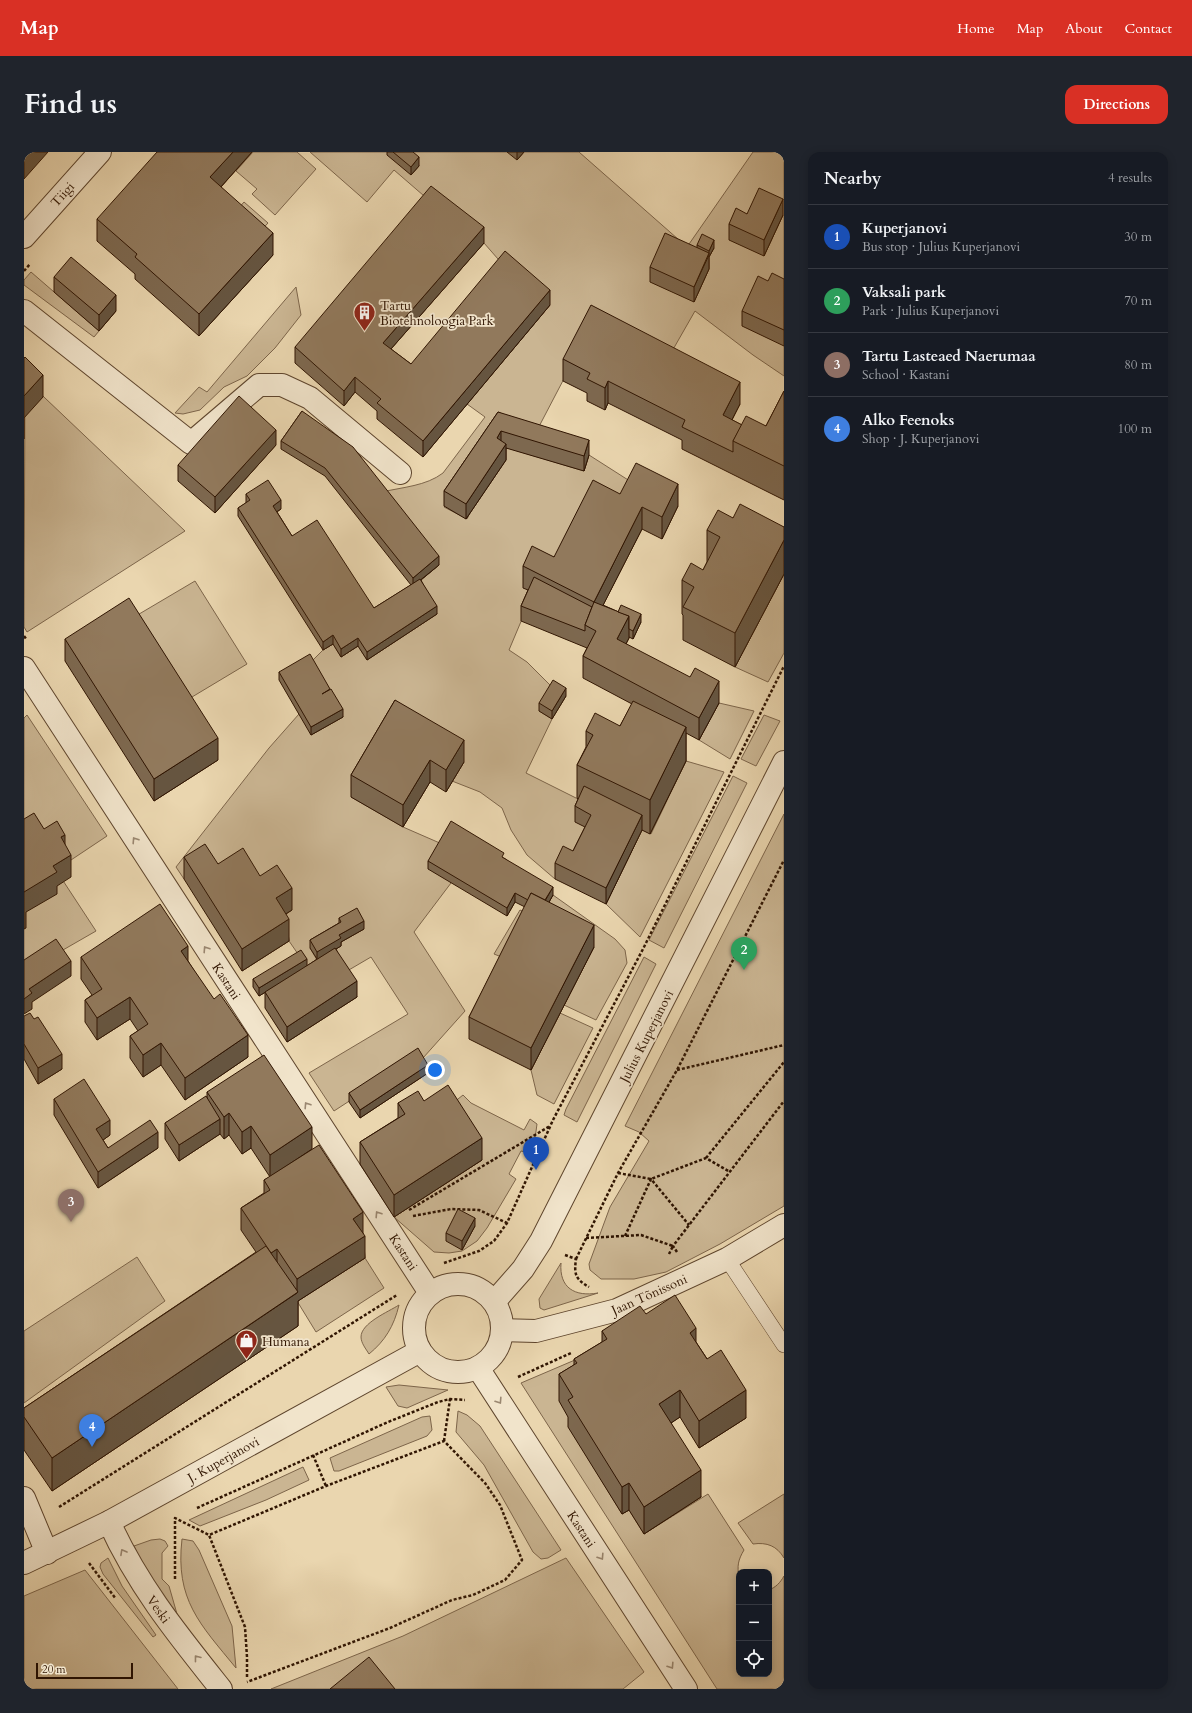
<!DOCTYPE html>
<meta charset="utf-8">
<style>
body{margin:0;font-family:Cardo,serif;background:#20242c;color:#f1f3f6}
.controls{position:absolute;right:12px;bottom:12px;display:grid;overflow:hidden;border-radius:8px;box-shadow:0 2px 10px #0003}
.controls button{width:36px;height:36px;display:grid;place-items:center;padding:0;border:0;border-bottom:1px solid #363941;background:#171b24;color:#f1f3f6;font:20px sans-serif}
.scale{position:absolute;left:12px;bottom:10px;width:97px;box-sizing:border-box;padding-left:4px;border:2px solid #301502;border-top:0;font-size:11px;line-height:14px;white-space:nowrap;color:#301502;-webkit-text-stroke:3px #f1e4cb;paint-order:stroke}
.you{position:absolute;left:411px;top:918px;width:14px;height:14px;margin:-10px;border:3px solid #fff;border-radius:50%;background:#1a73e8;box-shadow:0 0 0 6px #1a73e833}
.badge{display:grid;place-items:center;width:26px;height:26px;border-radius:50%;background:#d93025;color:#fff;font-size:13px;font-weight:700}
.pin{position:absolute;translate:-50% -33px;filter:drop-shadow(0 1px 2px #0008)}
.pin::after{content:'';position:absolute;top:21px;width:14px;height:12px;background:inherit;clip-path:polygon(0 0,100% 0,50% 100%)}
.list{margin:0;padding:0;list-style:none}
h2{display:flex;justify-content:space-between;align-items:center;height:52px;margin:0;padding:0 16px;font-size:17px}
h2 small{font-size:13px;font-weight:400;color:#9ea1a6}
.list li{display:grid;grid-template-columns:26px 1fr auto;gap:12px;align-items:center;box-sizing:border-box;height:64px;padding:0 16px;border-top:1px solid #363941}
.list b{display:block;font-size:15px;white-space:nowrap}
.list p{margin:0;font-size:13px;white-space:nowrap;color:#9ea1a6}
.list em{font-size:13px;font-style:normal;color:#9ea1a6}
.icon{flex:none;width:22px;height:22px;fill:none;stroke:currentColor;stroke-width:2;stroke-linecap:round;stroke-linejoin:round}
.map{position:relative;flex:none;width:760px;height:1537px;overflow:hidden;border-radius:12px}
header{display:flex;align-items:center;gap:24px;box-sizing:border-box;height:56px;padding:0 20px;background:#d93025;color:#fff}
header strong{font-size:19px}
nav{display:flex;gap:22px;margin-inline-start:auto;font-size:14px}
.intro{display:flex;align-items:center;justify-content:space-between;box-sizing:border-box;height:96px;padding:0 24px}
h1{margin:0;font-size:28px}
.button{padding:10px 18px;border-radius:12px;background:#d93025;color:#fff;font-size:14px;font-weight:700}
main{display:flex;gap:24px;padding:0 24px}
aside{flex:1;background:#171b24;border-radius:12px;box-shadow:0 2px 10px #0003}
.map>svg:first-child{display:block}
.green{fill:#cab592;stroke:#7d654a}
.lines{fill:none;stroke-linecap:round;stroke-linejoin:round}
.service-casing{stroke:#5e452d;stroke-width:16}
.minor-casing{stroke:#5e452d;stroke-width:24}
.path{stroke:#301502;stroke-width:2.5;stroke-dasharray:3 2;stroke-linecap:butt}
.service{stroke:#f1e4cb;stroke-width:15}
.minor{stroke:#f1e4cb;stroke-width:22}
.wall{fill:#7d684f;stroke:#301502}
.shaded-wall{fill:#665540;stroke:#301502}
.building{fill:#91795c;stroke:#301502}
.oneway{stroke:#9a8771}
.labels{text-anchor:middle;stroke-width:3.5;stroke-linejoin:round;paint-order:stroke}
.street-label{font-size:13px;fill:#301502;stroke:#f1e4cb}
.poi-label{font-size:13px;fill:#301502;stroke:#f1e4cb;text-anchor:start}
</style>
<header>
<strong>Map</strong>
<nav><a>Home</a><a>Map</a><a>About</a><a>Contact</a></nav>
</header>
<div class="intro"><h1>Find us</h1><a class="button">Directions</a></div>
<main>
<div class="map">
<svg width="760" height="1537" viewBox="0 0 760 1537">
<rect width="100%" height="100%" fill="#ead6af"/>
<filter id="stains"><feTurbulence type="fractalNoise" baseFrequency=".005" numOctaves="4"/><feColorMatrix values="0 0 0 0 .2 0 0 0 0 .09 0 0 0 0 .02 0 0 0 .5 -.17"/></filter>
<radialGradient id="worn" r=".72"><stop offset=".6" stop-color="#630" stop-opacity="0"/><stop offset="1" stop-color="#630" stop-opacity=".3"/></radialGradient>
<g class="green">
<path d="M229 0H273L292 17 251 63 228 42 233 37 212 19Z"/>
<path d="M286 0H555L663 95 729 0H760V224L729 203 671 159 647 201 567 175 509 286 474 275 420 355 443 367 477 294 560 319 565 303 612 333 509 441 485 498 503 510 529 536 515 559 528 567 502 621 560 650 567 678 531 727 503 703 487 678 478 656 456 640 428 629 439 609 327 645 379 675 418 692 427 731 390 780 441 859 399 906 393 905 310 959 285 921 384 862 347 805 318 822 286 796 293 808 283 815 265 789 160 727 152 715 245 596 275 562 286 511 299 498 309 492 317 505 334 494 343 508 396 435 397 428 415 413 358 340C379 335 402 334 419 321L461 265 443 252 526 153 481 115 460 91 407 50 370 18 343 50Z"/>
<path d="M220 50 244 71 230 86 207 65Z"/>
<path d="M7 120 75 179 70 185 0 133V128Z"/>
<path d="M272 135 277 163 251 196 223 224 200 235 176 258 159 262 151 261 175 235 183 240Z"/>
<path d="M1 227 161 379 3 480 0 475Z"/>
<path d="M760 422V501L744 530 711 515Z"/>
<path d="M171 429 223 512 158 551 105 468Z"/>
<path d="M695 551 730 559 706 607 675 588Z"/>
<path d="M3 563 83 684 32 718 72 779 32 802 0 824V566Z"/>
<path d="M740 563 756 569 732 614 717 607Z"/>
<path d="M662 609 700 620 616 785 582 752 618 678 627 682Z"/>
<path d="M709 624 723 631 640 796 625 788Z"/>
<path d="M760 662V1054L696 1092 642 1120 610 1127H577L566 1118 565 1112 586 1055 625 989 615 980 601 974Z"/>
<path d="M529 743 591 787 601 798 603 811 572 868 540 853 570 795 517 764Z"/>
<path d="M496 758 507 763 485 808 470 802Z"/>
<path d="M620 805 632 812 553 970 540 963 542 957Z"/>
<path d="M536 861 569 876 530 952 513 943 507 918Z"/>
<path d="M439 943 447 951 500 978 506 967 513 972 510 994 506 1001 497 999 485 1022 492 1027 463 1076 453 1089 438 1099 425 1101 410 1100 370 1065 458 1008 424 955Z"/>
<path d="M113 1105 141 1149 0 1251V1179Z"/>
<path d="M341 1106 360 1136 292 1180 273 1149Z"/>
<path d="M537 1111C535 1136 551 1145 574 1141L520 1158 516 1156 515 1147Z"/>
<path d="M375 1153C370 1174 361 1189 345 1202 342 1197 337 1191 337 1185 337 1171 364 1160 375 1153Z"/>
<path d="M572 1199 549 1272 545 1275 598 1362 605 1358 620 1382 684 1342 720 1398C714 1408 713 1414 715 1425V1522H745V1438C752 1435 756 1431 760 1424V1537H693L497 1231Z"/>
<path d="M375 1233 424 1238 383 1256 374 1254 362 1235Z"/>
<path d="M434 1259 443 1263 456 1274 537 1398 524 1406 517 1407 509 1400 460 1313 432 1280Z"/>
<path d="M406 1264 408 1278 403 1284 315 1319H310L306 1306 398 1265Z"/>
<path d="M279 1315 285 1328 242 1348 176 1374 165 1368Z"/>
<path d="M760 1342V1406C753 1394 743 1390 729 1392L714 1371Z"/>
<path d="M136 1387 141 1389 144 1394 138 1401V1427L145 1434 155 1469 120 1416 110 1394 127 1388Z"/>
<path d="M158 1387 169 1389 175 1398 208 1474 212 1516C176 1472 151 1448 158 1387Z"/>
<path d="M84 1406 98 1434 132 1483 129 1485 79 1422 76 1415 77 1411Z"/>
<path d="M542 1406 620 1520 599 1537H247L379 1484Z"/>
<path d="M61 1418 154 1537H0V1444Z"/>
</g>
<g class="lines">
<defs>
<path id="service" d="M703 1107 760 1193"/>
<g id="minor">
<path d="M0 85 76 0"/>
<path d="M0 159 167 291 235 233H258L286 246 376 321"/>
<path d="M0 516 406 1141"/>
<circle cx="434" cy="1176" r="44"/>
<path d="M471 1149 499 1117 517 1089 760 610"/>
<path d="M479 1178 512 1179 593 1158 703 1107 760 1073"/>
<path d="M454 1216 662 1537"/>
<path d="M0 1346 23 1401"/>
<path d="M85 1370C114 1434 154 1483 197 1537"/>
<path d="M0 1411 85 1370 396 1199"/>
</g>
</defs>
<use href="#service" class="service-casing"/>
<use href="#minor" class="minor-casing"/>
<g class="path">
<path d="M0 119 6 112"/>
<path d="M0 484 3 488"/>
<path d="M653 918 760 893"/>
<path d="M682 1006 760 910"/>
<path d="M594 1021 627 1027 682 1006 706 1020"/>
<path d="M385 1058 526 974"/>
<path d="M389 1064 427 1057 455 1058 483 1071"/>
<path d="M601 1084 627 1027 665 1073"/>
<path d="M562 1086 617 1083 649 1094 645 1102"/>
<path d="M653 1100 649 1094 760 949"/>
<path d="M541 1103 552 1107C550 1122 551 1127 565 1135"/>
<path d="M552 1107 594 1021 653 918 760 708"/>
<path d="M420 1111 455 1099 470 1089 483 1071 529 968 619 797 760 514"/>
<path d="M494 1225 547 1201"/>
<path d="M420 1289 426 1247"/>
<path d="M289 1303 302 1334"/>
<path d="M35 1355 373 1143"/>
<path d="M173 1356 364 1270 414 1250 426 1247 441 1248"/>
<path d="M65 1411 92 1447"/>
<path d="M151 1427V1366L185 1383"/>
<path d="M223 1525V1505L221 1475 185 1383 302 1334 420 1289 461 1331 476 1353 498 1408 481 1428 449 1443 428 1448 366 1476 223 1530"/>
</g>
<use href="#service" class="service"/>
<use href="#minor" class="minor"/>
</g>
<g class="wall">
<path d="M228 0 197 35 249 103 175 184 111 127V122L73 89V67Z"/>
<path d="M363 0H389L395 14 387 23 363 3Z"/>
<path d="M483 0H500L493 8Z"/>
<path d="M723 62 759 63 740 104 705 88V72Z"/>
<path d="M460 91 367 197 387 212 526 153 399 305 353 267V259L331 240 320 254 271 211V195Z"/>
<path d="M673 93 690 96 685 105V117L670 150 626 130V115L673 96Z"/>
<path d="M30 125 92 159 75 179 30 140Z"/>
<path d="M760 127V194L718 174V159Z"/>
<path d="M539 207 716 252 708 268 718 273 742 274 760 239V348L658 297V288L584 251 581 258 563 249V241L539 229Z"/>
<path d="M278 259 415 413 397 428 413 462 343 508 334 494 317 505 309 492 299 498 214 364V356L222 351V342L257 357 253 360 268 384 350 456 387 433 301 324 257 297V289Z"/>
<path d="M474 260 565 303 560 319 482 296V308L442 367 420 354V339Z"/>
<path d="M252 293 191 361 154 329V313Z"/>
<path d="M596 342 654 354 638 387 618 377 579 453 617 470 609 487 605 485V486L602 492 695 551 675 588 662 581V609L626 682 618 678 582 752 531 727V711L549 699 561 675 551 670V654L554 647 553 646V613L562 595V579L596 574 608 552 559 526V504L563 496 497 469V454L504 438 499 436V414L530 405Z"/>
<path d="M709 366 760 375V422L711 515 659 488V463L658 462V428L679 418 683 410V378Z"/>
<path d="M41 487 194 608 130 649 41 509Z"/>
<path d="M255 520 306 538 319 565 287 583 255 528Z"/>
<path d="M542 544 528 567 515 559V551Z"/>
<path d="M371 548 440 610 422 640 406 630 379 675 327 645V623Z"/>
<path d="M160 705 194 712 236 724 268 758 262 762 265 789 218 819 160 727Z"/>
<path d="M480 706 529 743 525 750 570 795 507 918 445 887V865L501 755 491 750 483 764 404 717V709Z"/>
<path d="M315 766 340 777 317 790V794L312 797 333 845 263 890 241 856V840L245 838 235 844 229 835V827L283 814 293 807 286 796V788L315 771Z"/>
<path d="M57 805 164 809 224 905 161 948 137 913 119 925 106 906V884L114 879 106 867 73 888 61 870V848L68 843 57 827Z"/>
<path d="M0 864 38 917 14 932 0 907Z"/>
<path d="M404 921 336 966 325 950V941Z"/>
<path d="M183 940 288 997 270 1009 339 1081 341 1106 274 1149V1174L28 1339 0 1298V1256L232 1100 217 1078V1056L240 1041V1028L246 1025 227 996 218 1002 205 983 200 987 196 982 155 1009 141 987V971L183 947Z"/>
<path d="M30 947 86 983 79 988 84 996H134L74 1036 30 963Z"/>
<path d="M400 949 458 1008 370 1065 336 1012V990L374 966V951Z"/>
<path d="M451 1074 438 1098 422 1089V1081Z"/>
<path d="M622 1162 672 1190 722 1266 675 1296 656 1265 647 1271 677 1345 620 1382 605 1358 598 1362 544 1275V1265L535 1249V1222L550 1213V1207L578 1190V1179Z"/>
</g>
<g class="shaded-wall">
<path d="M0 0H24L0 27Z"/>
<path d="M209 0H228L186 47V25Z"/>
<path d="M493 0H500L493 8Z"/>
<path d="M395 5V14L387 23V15Z"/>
<path d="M759 47V63L740 104V88Z"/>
<path d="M460 75V91L359 206V191Z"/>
<path d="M249 81V103L175 184V162Z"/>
<path d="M690 88V96L685 105V117L670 150V135L685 103V99Z"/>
<path d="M526 138V153L399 305V289Z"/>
<path d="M92 143V159L75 179V163Z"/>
<path d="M19 223V245L0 266V287V244Z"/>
<path d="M331 225V240L320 254V239Z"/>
<path d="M584 229V251L581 258V236Z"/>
<path d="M716 230V252L699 285V263Z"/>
<path d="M252 278V293L191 361V345Z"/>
<path d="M477 279V294L473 286Z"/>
<path d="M565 288V303L560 319V304Z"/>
<path d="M482 292V308L442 367V352Z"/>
<path d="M654 332V354L638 387V365Z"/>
<path d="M257 348V357L249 362V354Z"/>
<path d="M618 355V377L570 471V450Z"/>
<path d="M760 388V422L711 515V481Z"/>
<path d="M415 404V413L389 434V426Z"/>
<path d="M413 454V462L343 508V500Z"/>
<path d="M617 462V470L609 487V479Z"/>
<path d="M605 464V486L593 509V487Z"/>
<path d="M309 483V492L299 498V490Z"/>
<path d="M334 486V494L317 505V497Z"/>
<path d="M695 529V551L675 588V566Z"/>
<path d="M542 536V544L528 567V559Z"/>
<path d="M319 557V565L287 583V575Z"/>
<path d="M662 575V609L626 682V648Z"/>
<path d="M194 586V608L130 649V627Z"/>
<path d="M440 588V610L422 640V618Z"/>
<path d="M406 608V630L379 675V653Z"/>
<path d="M618 663V678L582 752V736Z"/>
<path d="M41 683V705L37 685Z"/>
<path d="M47 703V725L33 734V742L2 760V776L0 777V740L29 714Z"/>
<path d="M529 735V743L517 764V756Z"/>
<path d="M268 736V758L252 768V746Z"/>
<path d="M491 741V750L483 764V756Z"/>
<path d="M265 767V789L218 819V797Z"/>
<path d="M340 769V777L317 790V794L293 808V800L315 783Z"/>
<path d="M570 773V795L507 918V896Z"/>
<path d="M164 794V816L157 799Z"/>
<path d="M283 807V815L235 844V836Z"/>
<path d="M47 809V824L8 850V857L0 862V847L5 837Z"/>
<path d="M333 829V845L263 890V875Z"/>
<path d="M106 845V867L73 888V866Z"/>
<path d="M224 883V905L161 948V926Z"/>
<path d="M137 891V913L119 925V903Z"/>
<path d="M38 902V917L14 932V916Z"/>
<path d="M404 913V921L336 966V958Z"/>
<path d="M205 961V983L200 987V965Z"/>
<path d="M196 967V982L155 1009V993Z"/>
<path d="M86 968V983L72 993V977Z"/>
<path d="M227 974V996L218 1002V980Z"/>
<path d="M288 975V997L246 1025V1003Z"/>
<path d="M134 980V996L74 1036V1020Z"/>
<path d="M458 986V1008L370 1065V1043Z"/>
<path d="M339 1060V1082L329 1067Z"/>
<path d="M451 1066V1074L438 1098V1089Z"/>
<path d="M341 1084V1106L274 1149V1174L28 1339V1306L273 1141V1127Z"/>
<path d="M253 1097V1119L247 1101Z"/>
<path d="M672 1176V1203L666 1181Z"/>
<path d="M656 1238V1265L635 1279V1252Z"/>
<path d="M722 1238V1266L675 1296V1269Z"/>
<path d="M677 1318V1345L620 1382V1355Z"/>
<path d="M605 1331V1358L598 1362V1335Z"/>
</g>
<g class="building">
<path d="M133 0H209L186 25 249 81 175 162 111 105 113 102 73 67Z"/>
<path d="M369 0H389L395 5 387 15Z"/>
<path d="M407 34 460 75 359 191 387 212 481 99 526 138 399 289 353 251 357 247 331 225 320 239 271 195Z"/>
<path d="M735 36 759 47 740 88 705 72 712 56 723 62Z"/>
<path d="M641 81 685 101 670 135 626 115Z"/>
<path d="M678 82 690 88 685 99 673 93Z"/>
<path d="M47 105 92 143 75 163 30 125Z"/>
<path d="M748 121 760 127V178L718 159 734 124 744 129Z"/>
<path d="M567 153 716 230 699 263 718 273 709 289V300L658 275 661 268 584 229 581 236 563 227 566 221 539 207Z"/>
<path d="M1 205 19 223 0 244V206Z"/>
<path d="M760 239V314L709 289 722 264 742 274Z"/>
<path d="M215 244 252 278 191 345 154 313Z"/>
<path d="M278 259 329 295 415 404 389 426 301 316 257 289Z"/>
<path d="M474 260 565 288 560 304 477 279 473 286 482 292 442 352 420 339Z"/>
<path d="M612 311 654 332 638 365 618 355 570 450 499 414 508 394 530 405 569 328 596 342Z"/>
<path d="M244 328 257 348 249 354 268 384 293 368 350 456 396 427 413 454 343 500 334 486 317 497 309 483 299 490 214 356 226 348 222 342Z"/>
<path d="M716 352 760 375V388L711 481 659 455 670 435 658 428 667 411 679 418 696 385 683 378 694 358 709 366Z"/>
<path d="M510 425 568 455 561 473V479L497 454Z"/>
<path d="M105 446 194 586 130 627 41 487Z"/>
<path d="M570 450 605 464 593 487 666 525 671 516 695 529 675 566 559 504 572 479 561 473Z"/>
<path d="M597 453 617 462 609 479 605 477V464L594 460Z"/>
<path d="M286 502 306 537 298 542 307 537 319 557 287 575 255 520Z"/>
<path d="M529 528 542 536 528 559 515 551Z"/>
<path d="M371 548 440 588 422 618 406 608 379 653 327 623Z"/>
<path d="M609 549 662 575 626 648 553 613 569 583 562 579 571 561 596 574Z"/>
<path d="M560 634 618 663 582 736 531 711 539 694 549 699 567 663 551 654Z"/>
<path d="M10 661 20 677 33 669 41 683 37 685 47 703 29 714 33 720 0 740V667Z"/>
<path d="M427 669 480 701 478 705 529 735 521 748 507 741 504 748 491 741 483 756 404 709Z"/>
<path d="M181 692 194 712 219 696 236 724 253 713 268 736 252 746 265 767 218 797 160 705Z"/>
<path d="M507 741 570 773 507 896 445 865Z"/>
<path d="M136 752 164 794 157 799 190 847 196 842 224 883 161 926 137 891 119 903 106 884 124 872 106 845 73 866 61 848 78 837 57 805Z"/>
<path d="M333 756 340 769 315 783 317 786 293 800 286 788 317 770 315 766Z"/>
<path d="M32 787 47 809 5 837 8 841 0 847V808Z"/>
<path d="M311 796 333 829 263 875 241 840Z"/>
<path d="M277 798 283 807 235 836 229 827Z"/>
<path d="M6 861 10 867 14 865 38 902 14 916 0 892V864Z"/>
<path d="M394 896 404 913 336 958 325 941Z"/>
<path d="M240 903 288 975 246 1003 227 974 218 980 205 961 200 965 183 940Z"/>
<path d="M60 927 86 968 72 977 84 996 126 968 134 980 74 1020 30 947Z"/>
<path d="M424 933 458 986 370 1043 336 990 381 962 374 951 394 939 400 949Z"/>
<path d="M182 944 196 967 155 993 141 971Z"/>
<path d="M295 993 339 1060 329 1067 341 1084 273 1127 253 1097 247 1101 217 1056 246 1038 240 1028Z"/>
<path d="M434 1057 451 1066 438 1089 422 1081Z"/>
<path d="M242 1094 274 1140 28 1306 0 1265V1256Z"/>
<path d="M651 1143 672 1176 666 1181 683 1207 697 1198 722 1238 675 1269 656 1238 635 1252 677 1318 620 1355 605 1331 598 1335 544 1248 549 1245 535 1222 553 1211 550 1207 583 1187 578 1179 616 1154 622 1162Z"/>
<path d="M345 1505 371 1537H306Z"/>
</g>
<defs><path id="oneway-chevron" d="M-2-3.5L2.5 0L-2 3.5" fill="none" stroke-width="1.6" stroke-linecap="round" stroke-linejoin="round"/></defs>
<g class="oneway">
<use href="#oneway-chevron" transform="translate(111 688) rotate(-123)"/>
<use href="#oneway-chevron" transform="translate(182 797) rotate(-123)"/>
<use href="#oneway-chevron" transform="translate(283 953) rotate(-123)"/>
<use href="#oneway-chevron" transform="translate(354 1062) rotate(-123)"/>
<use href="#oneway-chevron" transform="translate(475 1249) rotate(57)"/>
<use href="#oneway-chevron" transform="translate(99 1400) rotate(-119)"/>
<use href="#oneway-chevron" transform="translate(577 1405) rotate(57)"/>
<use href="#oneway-chevron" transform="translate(173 1506) rotate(-128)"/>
<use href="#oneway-chevron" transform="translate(647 1514) rotate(57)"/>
</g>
<defs>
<symbol id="building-pin" viewBox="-11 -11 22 30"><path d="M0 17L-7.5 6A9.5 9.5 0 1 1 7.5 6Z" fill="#8f2418" stroke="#f1e4cb"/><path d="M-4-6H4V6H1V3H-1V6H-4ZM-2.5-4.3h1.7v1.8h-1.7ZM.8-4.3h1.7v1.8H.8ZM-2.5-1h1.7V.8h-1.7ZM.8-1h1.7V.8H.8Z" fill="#fff"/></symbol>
<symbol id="shop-pin" viewBox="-11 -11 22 30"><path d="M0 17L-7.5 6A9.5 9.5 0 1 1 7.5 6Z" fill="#8f2418" stroke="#f1e4cb"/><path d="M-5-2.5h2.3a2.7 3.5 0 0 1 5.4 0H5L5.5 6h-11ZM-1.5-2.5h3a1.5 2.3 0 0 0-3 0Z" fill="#fff"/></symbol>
</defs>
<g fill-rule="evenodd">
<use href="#building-pin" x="328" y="148" width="25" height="34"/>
<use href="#shop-pin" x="210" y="1176" width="25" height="34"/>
</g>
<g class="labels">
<g class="street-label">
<text transform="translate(38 42) rotate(-48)" y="5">Tiigi</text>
<text transform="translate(203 829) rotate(57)" y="5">Kastani</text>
<text transform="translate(622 884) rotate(-63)" y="5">Julius Kuperjanovi</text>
<text transform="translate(380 1100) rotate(57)" y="5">Kastani</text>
<text transform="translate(625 1142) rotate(-24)" y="5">Jaan Tõnissoni</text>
<text transform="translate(199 1307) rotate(-29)" y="5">J. Kuperjanovi</text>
<text transform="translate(558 1377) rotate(57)" y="5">Kastani</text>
<text transform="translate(135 1457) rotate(55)" y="5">Veski</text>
</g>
<g class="poi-label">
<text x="356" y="158">Tartu<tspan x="356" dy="15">Biotehnoloogia Park</tspan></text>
<text x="238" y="1194">Humana</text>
</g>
</g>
<rect width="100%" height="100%" filter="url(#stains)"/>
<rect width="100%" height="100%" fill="url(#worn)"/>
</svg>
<div class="controls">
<button>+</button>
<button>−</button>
<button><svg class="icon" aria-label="locate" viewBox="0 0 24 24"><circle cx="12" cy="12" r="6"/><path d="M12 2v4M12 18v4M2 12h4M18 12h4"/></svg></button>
</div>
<div class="scale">20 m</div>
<div class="you"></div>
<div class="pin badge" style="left:512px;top:1018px;background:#1a4fb4">1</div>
<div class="pin badge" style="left:720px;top:818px;background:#2e9e5b">2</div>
<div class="pin badge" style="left:47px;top:1070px;background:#8d6e63">3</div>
<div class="pin badge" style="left:68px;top:1295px;background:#3f7fe0">4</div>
</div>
<aside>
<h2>Nearby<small>4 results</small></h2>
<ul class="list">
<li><span class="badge" style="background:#1a4fb4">1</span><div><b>Kuperjanovi</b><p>Bus stop · Julius Kuperjanovi</p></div><em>30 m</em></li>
<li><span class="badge" style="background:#2e9e5b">2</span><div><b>Vaksali park</b><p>Park · Julius Kuperjanovi</p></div><em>70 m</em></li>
<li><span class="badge" style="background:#8d6e63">3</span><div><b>Tartu Lasteaed Naerumaa</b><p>School · Kastani</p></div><em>80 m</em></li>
<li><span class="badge" style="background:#3f7fe0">4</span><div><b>Alko Feenoks</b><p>Shop · J. Kuperjanovi</p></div><em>100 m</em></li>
</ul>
</aside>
</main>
